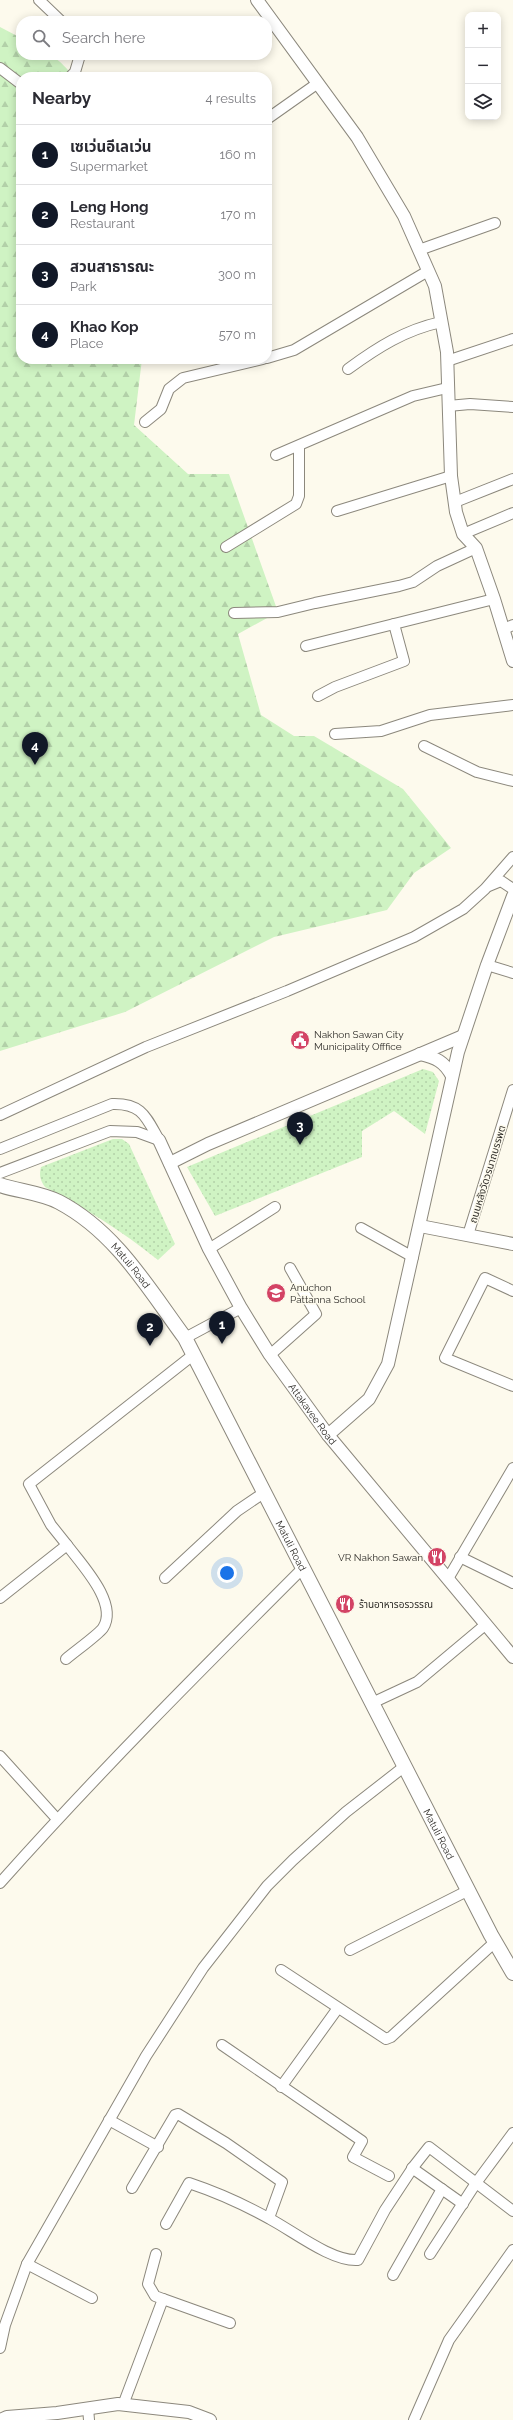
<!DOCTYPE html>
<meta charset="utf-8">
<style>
body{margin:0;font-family:Raleway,"Noto Sans Thai",sans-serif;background:#f2f2f3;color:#2b2b33}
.controls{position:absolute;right:12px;top:12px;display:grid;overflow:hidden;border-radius:8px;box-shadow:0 2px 10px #0003}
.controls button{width:36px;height:36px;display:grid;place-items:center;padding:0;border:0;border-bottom:1px solid #e1e1e2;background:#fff;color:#2b2b33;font:20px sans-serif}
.you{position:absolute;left:227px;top:1573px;width:14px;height:14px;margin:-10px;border:3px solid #fff;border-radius:50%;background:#1a73e8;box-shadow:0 0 0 6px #1a73e833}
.badge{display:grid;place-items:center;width:26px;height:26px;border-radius:50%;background:#111827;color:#fff;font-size:13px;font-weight:700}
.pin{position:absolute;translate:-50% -33px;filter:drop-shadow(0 1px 2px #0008)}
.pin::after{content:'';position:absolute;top:21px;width:14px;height:12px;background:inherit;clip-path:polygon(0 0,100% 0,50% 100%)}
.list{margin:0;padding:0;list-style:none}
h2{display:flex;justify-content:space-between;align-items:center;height:52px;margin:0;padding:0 16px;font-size:17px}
h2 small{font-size:13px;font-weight:400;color:#7c7c81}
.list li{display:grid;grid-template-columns:26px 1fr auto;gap:12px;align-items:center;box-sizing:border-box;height:60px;padding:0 16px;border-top:1px solid #e1e1e2}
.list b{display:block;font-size:15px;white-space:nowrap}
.list p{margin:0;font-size:13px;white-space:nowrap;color:#7c7c81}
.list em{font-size:13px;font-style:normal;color:#7c7c81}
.icon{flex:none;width:22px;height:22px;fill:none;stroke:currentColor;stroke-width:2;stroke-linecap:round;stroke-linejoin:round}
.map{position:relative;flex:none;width:513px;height:2420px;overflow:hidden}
.search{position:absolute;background:#fff;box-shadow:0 2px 10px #0003;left:16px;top:16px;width:256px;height:44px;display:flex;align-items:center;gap:10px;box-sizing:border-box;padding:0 14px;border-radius:16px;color:#7c7c81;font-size:15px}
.panel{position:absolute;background:#fff;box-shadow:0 2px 10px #0003;left:16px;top:72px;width:256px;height:292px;border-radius:16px}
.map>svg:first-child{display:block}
.forest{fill:url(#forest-firs)}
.park{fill:url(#park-dots)}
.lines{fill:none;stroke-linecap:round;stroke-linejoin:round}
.minor-casing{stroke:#8c887d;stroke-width:12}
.tertiary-casing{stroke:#8c887d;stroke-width:14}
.secondary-casing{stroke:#8c887d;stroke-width:16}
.minor{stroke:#fff;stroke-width:10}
.tertiary{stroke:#fff;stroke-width:12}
.secondary{stroke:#fff;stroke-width:14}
.labels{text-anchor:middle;stroke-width:3;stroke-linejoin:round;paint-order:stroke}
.poi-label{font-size:10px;fill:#2e2c28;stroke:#fdfaed;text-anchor:start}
.street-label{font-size:10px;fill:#2e2c28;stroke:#fdfaed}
</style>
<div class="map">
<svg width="513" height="2420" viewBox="0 0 513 2420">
<defs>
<pattern id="forest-firs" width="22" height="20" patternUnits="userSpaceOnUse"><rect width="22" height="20" fill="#cff3c3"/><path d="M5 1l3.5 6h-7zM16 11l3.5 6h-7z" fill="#b2d0a8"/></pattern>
<pattern id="park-dots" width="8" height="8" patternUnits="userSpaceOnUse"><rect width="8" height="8" fill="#cff3c3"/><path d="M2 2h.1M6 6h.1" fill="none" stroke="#b2d0a8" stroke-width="1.8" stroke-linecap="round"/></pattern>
</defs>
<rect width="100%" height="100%" fill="#fdfaed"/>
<path class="forest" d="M0 27 21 38V55C53 55 53 52 74 77H21V359H142L134 425 188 474H229L278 612 238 634 261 715 294 736H314L403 789 451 848 414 873 387 910 274 937 125 1012 0 1051Z"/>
<g class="park">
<path d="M423 1069 433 1072 439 1081 425 1134 394 1111 362 1131V1157L215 1216 187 1167Z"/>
<path d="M113 1139H122L129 1144 175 1244 158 1260C122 1231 85 1208 45 1187 40 1180 39 1175 41 1167Z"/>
</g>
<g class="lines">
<defs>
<g id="minor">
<path d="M39 0 61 21"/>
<path d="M0 68 21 84"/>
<path d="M70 77 75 72 80 55"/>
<path d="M267 119 318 83"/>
<path d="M419 250 495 223"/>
<path d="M267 358 294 350 428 271"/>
<path d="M447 361 513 339"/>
<path d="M348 369C378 347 405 330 441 322"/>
<path d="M448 406 470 404 513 407"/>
<path d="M145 422 161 409 169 389 183 378 263 359"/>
<path d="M276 455 413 396 447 388"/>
<path d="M455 502 513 479"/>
<path d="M337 511 451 476"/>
<path d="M463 534 513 513"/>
<path d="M226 547 296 504 299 496V446"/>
<path d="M234 613 278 612 315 603 399 586 413 582 437 566 476 548"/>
<path d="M504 629 513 625"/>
<path d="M306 646 494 599"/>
<path d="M318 696 335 687 404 661 394 624"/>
<path d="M335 734 381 731 430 715 513 705"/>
<path d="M424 746 477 772 513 781"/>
<path d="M489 886 501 881 513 889"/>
<path d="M487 965 513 973"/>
<path d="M0 1115 146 1047 287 991 414 937 463 909 485 889 513 857"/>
<path d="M0 1149 112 1104C142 1103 146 1117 159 1140"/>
<path d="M0 1173 110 1131 137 1132 159 1140"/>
<path d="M361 1228 413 1257"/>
<path d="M468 1235 513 1090"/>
<path d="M209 1249 275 1207"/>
<path d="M513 1291 485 1278 445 1358 513 1386"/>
<path d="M185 1338 241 1308"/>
<path d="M270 1355 316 1314 290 1268"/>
<path d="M460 1557 513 1583"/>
<path d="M449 1577 513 1468"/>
<path d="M165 1578 237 1511 265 1492"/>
<path d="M0 1598 67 1545 51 1525 29 1484 193 1355"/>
<path d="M66 1659C74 1652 98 1635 103 1628 119 1603 81 1564 67 1545"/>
<path d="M372 1703 417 1682 485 1625"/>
<path d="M0 1756 57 1819"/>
<path d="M0 1883C97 1774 200 1671 304 1567"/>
<path d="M350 1950 469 1890"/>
<path d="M281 1970 386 2039 391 2037 495 1942"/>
<path d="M222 2045 362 2141 353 2157 389 2176"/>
<path d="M281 2087 338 2008"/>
<path d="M109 2120 158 2147"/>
<path d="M412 2168 463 2204"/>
<path d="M132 2188 175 2115 178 2114 226 2143 282 2182 269 2218"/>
<path d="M166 2224 189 2183C216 2192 245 2205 270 2219 293 2231 332 2262 358 2260L385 2210 414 2166 429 2147 513 2211"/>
<path d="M430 2254 476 2183 513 2133"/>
<path d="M27 2264 92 2298"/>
<path d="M393 2275 442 2189"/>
<path d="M163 2299 230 2323"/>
<path d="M0 2348 5 2325 27 2264 146 2056 203 1968 267 1886 293 1860 346 1812 405 1766"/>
<path d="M123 2405 163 2299 155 2296 148 2284 156 2254"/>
<path d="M88 2408 89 2420"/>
<path d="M414 2420 449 2340 513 2250"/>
</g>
<g id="tertiary">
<path d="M257 0 357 137 404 216 435 286 447 352 451 476 456 512 463 534 476 548 494 599 513 661"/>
<path d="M420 1054C436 1058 444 1061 452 1076"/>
<path id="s1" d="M159 1140 209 1249 241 1308 270 1355 328 1435 513 1657"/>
<path d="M170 1163 208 1144 463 1036"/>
<path d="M420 1226 513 1244"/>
<path d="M328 1435 369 1399 388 1364 458 1052 487 965 513 896"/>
<path d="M0 2420 7 2417 57 2413 118 2404 189 2412 210 2420"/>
</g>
<g id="secondary">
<path id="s2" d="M0 1185C18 1191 42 1193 59 1202 116 1232 148 1288 185 1338L491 1935 513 1973"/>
</g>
</defs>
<use href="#minor" class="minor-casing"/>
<use href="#tertiary" class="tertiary-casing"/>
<use href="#secondary" class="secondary-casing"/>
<use href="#minor" class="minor"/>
<use href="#tertiary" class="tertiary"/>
<use href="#secondary" class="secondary"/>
</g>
<defs>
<symbol id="civic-disc" viewBox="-11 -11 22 22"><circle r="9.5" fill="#d34365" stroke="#fdfaed"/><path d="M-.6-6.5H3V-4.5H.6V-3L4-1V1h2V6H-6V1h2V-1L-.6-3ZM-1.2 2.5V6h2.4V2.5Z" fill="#fff"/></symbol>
<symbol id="school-disc" viewBox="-11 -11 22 22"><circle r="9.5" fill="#d34365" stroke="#fdfaed"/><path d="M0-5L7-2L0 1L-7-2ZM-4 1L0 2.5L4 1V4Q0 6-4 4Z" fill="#fff"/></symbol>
<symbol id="restaurant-disc" viewBox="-11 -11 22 22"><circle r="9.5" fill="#d34365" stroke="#fdfaed"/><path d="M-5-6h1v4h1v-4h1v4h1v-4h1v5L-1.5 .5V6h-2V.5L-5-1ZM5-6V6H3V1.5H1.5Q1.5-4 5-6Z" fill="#fff"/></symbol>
</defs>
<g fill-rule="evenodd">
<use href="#civic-disc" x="289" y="1029" width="22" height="22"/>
<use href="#school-disc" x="265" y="1282" width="22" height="22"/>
<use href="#restaurant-disc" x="426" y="1546" width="22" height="22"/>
<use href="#restaurant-disc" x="334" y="1593" width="22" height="22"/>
</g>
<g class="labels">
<g class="poi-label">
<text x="314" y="1038">Nakhon Sawan City<tspan x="314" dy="12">Municipality Offfice</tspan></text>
<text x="290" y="1291">Anuchon<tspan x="290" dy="12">Pattanna School</tspan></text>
<text x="423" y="1561" text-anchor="end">VR Nakhon Sawan</text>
<text x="359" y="1608">ร้านอาหารอรวรรณ</text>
</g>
<g class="street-label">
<text transform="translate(487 1174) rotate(-73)" y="4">ถนนหลังวัดวรนาถบรรพต</text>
<text dy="4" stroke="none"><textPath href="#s2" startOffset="158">Matuli Road</textPath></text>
<text dy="4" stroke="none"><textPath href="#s1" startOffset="315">Attakavee Road</textPath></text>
<text dy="4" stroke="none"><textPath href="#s2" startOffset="482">Matuli Road</textPath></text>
<text dy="4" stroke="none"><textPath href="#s2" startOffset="806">Matuli Road</textPath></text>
</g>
</g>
</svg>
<div class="controls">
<button>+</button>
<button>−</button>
<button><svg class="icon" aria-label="layers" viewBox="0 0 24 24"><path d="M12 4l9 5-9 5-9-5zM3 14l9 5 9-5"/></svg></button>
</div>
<div class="you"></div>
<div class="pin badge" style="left:222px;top:1344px">1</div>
<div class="pin badge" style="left:150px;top:1346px">2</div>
<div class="pin badge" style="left:300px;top:1145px">3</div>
<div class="pin badge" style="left:35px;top:765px">4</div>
<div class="search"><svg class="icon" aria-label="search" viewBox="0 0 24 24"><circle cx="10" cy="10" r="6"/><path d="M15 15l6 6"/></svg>Search here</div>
<section class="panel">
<h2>Nearby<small>4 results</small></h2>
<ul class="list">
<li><span class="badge">1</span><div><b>เซเว่นอีเลเว่น</b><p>Supermarket</p></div><em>160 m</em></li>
<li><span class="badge">2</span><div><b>Leng Hong</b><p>Restaurant</p></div><em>170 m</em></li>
<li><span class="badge">3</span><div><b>สวนสาธารณะ</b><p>Park</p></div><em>300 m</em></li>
<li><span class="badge">4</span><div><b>Khao Kop</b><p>Place</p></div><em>570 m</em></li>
</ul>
</section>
</div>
